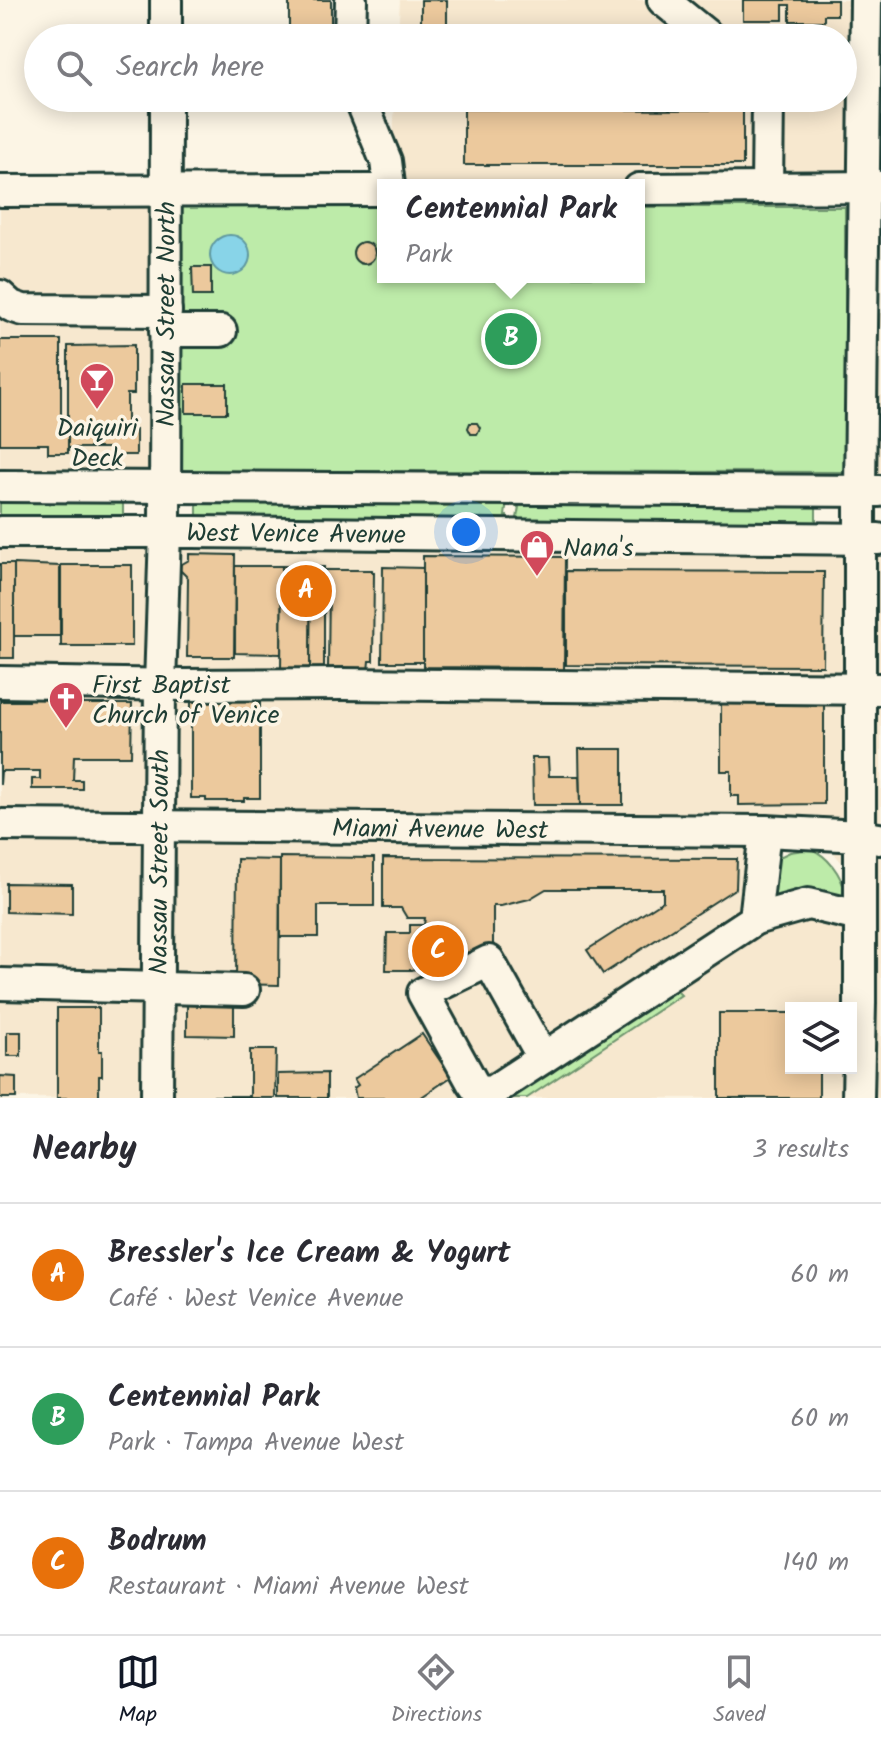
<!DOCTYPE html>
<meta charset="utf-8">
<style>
body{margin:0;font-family:Kalam,sans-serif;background:#f2f2f3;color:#2b2b33}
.controls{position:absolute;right:24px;bottom:24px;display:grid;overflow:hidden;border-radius:0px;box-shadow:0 4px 20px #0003}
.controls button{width:72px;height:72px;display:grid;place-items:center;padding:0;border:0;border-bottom:2px solid #e1e1e2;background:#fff;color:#2b2b33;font:40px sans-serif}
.you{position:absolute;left:466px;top:532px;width:28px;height:28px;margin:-20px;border:6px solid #fff;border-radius:50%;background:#1a73e8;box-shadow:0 0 0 12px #1a73e833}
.badge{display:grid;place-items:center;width:52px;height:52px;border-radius:50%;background:#111827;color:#fff;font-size:26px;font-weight:700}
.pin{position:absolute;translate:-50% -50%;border:4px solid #fff;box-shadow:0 2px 8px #0006}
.popup{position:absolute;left:377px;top:179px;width:268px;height:104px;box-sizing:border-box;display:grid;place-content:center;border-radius:0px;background:#fff;filter:drop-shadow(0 2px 6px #0005);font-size:26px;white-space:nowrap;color:#7c7c81}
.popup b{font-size:30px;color:#2b2b33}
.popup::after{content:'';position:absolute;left:50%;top:100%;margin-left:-16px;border:16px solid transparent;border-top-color:#fff}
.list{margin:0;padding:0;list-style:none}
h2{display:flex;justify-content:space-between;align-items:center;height:104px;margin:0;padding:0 32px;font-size:34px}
h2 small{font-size:26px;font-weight:400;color:#7c7c81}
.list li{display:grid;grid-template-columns:52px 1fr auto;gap:24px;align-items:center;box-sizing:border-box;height:144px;padding:0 32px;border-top:2px solid #e1e1e2}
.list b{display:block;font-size:30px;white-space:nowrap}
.list p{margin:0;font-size:26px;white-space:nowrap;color:#7c7c81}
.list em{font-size:26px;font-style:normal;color:#7c7c81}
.icon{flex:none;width:44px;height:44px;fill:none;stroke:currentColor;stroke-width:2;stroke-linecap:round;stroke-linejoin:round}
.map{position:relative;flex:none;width:881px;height:1098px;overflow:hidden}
.search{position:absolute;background:#fff;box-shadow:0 4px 20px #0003;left:24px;right:24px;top:24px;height:88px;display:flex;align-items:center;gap:20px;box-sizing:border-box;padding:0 28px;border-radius:44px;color:#7c7c81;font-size:30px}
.sheet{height:536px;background:#fff}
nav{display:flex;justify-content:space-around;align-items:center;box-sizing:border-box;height:112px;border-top:2px solid #e1e1e2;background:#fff;font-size:22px;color:#7c7c81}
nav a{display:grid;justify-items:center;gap:4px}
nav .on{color:#111827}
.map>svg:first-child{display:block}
.built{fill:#f7e8cf;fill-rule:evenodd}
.green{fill:#bdeba9;stroke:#6e946e;stroke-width:2}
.water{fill:#88d4e8;stroke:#5e98a0;stroke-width:2}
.building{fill:#ecc99d;stroke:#1f3d34;stroke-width:2}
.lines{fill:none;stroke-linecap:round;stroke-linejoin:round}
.minor-casing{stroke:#1f3d34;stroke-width:36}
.minor{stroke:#fcf5e5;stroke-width:30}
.labels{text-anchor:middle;stroke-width:7;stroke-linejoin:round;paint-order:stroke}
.street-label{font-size:26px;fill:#1f3d34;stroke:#fcf5e5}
.poi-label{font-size:26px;fill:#1f3d34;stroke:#fcf5e5;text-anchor:start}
</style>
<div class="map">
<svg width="881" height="1098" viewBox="0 0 881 1098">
<rect width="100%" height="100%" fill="#fcf5e5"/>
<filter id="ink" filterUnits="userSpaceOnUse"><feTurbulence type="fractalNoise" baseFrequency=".0125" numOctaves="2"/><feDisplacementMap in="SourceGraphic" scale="16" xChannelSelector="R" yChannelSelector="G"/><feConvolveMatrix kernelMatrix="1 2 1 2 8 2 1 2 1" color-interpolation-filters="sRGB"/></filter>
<g filter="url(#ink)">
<g class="built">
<path d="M400 0H881V479H876L877 197 639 185H391L395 98H843V38H398Z"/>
<path d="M0 184 174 197 168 476 0 474Z"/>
<path d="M0 544 180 546 218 551 533 547 881 551V1098H0ZM789 842 821 843 833 852 842 863 852 880 842 908 767 853ZM791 1008H851V1068H791Z"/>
</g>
<g class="green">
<path d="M177 206 383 207V277H639V207H845V472L177 471Z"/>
<path d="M0 496 123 501V517L119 519 0 520Z"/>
<path d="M507 500 505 516H507V523L197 517V501Z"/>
<path d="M516 500 816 503V524H516L519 507H516Z"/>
<path d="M811 849C828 856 841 874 845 892L839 899 775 901 770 898 773 860 790 852Z"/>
<path d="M672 986 681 995 527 1098H506Z"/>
</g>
<circle class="water" cx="230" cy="255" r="20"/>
<g class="building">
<rect x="289" y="0" width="42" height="38"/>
<rect x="421" y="0" width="26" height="38"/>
<path d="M743 0H837V15H824V21H790V5H783V20H743Z"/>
<rect x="209" y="98" width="121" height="3"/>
<rect x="412" y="98" width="36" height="3"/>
<path d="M464 109 743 110V165H464Z"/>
<circle cx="364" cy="253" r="11"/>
<path d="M192 267H211V296H193Z"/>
<path d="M0 340H61V427H68V453H48V444H0Z"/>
<path d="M134 345V394H127V430H136V455H110V448H68V346Z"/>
<rect x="186" y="384" width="41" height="29"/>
<path d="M470 423H477L480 428 477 434H471L468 428Z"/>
<path d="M189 554 235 555 234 657H187L188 578 177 567 189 560Z"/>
<path d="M423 556 565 557 564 671H540V668L423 667Z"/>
<rect x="0" y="564" width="14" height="94"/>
<path d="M14 564 60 566V636H14Z"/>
<rect x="61" y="565" width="71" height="81"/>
<path d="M235 566H282L281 654 235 653Z"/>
<path d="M282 566 311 567 310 670H281Z"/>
<path d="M311 567H324V670H310Z"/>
<path d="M383 567 423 568V662H382Z"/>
<path d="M324 570H372V572H374L373 661H369L368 671 336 670V668H328L329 588H324Z"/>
<path d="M566 571 824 572 823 666 566 665Z"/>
<path d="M28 696H83V704H132L131 756H74L73 780H82V789H32V779H40V771H1L0 785V701H28Z"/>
<path d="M191 697H260V798H244V801H206V798H191Z"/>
<path d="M721 704H824V804L739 805V796H731V771H721Z"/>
<path d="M579 749H623V805H580Z"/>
<path d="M532 758H548L549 776H579L580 805H533Z"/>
<path d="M280 857 374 858V906H318V937H280Z"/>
<path d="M383 858 737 859 736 888 603 974 587 950 663 901V889H546L529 899 501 906H493V945L412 970H386L387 933H410V925H424L425 918H407L401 908H383Z"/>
<path d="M237 859 280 860 279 985 236 984Z"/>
<path d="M6 883 72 884V914L6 912Z"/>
<path d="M187 1005H234V1036L187 1035Z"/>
<path d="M57 1008H99V1051H102V1076H99V1098H57Z"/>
<path d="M719 1013H791V1068H819V1098H719Z"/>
<rect x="7" y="1032" width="14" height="24"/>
<path d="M422 1034 451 1077 420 1098H356L354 1088 358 1085 354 1079Z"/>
<path d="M250 1050H276L275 1098H191V1096H250Z"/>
<path d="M327 1073V1098H278V1074Z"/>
<path d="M0 1076 16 1077V1098H0Z"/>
</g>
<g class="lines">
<defs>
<g id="minor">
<path d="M663 0 710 38"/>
<path d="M166 38V0"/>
<path d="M350 38 351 0"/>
<path d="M360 98 386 161 389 185"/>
<path d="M767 188 768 98"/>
<path d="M639 189 881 187"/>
<path d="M0 191 383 190"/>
<path d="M0 296 11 306 23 310 166 311"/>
<path d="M165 331H221"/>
<path d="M0 486 879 491"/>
<path id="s1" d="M0 532H193L878 539"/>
<path d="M0 682 184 685 343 684 881 689"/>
<path id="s2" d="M0 825 765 831 860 836 879 839"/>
<path d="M755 919 808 904 859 916"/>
<path d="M0 984 244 990"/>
<path id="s3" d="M157 1098 160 685 165 532 166 98"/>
<path d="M482 1098 755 919 765 831"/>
<path d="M483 1098 472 1082 423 993 489 961 543 1058"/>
<path d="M858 1098 860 1003V491L866 0"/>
</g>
</defs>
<use href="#minor" class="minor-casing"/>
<use href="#minor" class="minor"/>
</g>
</g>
<defs>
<symbol id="bar-pin" viewBox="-11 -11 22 30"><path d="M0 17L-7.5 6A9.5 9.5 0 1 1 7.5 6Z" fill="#d1495b" stroke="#fcf5e5"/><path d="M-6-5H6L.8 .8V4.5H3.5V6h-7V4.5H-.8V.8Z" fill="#fff"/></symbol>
<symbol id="shop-pin" viewBox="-11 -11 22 30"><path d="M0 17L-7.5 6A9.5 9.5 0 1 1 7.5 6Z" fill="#d1495b" stroke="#fcf5e5"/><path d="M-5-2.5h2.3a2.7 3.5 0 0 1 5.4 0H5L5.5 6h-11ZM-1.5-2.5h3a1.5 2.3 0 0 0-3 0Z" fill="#fff"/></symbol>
<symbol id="church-pin" viewBox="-11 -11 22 30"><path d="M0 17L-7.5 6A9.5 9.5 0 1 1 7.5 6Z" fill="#d1495b" stroke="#fcf5e5"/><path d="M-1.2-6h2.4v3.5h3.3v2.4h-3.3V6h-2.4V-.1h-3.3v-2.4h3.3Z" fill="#fff"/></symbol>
</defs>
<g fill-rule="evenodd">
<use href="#bar-pin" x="77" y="360" width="40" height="54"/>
<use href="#shop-pin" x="517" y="527" width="40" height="54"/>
<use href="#church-pin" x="46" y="679" width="40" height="54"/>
</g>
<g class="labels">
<g class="street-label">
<text dy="9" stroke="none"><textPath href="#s3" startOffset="784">Nassau Street North</textPath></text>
<text dy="9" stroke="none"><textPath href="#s1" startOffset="296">West Venice Avenue</textPath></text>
<text dy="9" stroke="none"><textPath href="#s2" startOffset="440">Miami Avenue West</textPath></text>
<text dy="9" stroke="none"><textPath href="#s3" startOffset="236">Nassau Street South</textPath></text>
</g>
<g class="poi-label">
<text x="97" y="436" text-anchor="middle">Daiquiri<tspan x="97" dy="30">Deck</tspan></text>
<text x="563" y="556">Nana's</text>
<text x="92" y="693">First Baptist<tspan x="92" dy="30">Church of Venice</tspan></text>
</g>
</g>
</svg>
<div class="controls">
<button><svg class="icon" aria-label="layers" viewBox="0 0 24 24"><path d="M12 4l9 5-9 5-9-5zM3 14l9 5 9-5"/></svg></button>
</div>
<div class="you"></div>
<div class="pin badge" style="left:306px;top:591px;background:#e8710a">A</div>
<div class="pin badge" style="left:511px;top:339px;background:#2e9e5b">B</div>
<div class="popup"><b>Centennial Park</b>Park</div>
<div class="pin badge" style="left:438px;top:951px;background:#e8710a">C</div>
<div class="search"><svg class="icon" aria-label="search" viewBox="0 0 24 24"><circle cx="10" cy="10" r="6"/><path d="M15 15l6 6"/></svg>Search here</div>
</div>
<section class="sheet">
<h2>Nearby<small>3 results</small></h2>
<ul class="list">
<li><span class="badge" style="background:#e8710a">A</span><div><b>Bressler's Ice Cream &amp; Yogurt</b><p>Café · West Venice Avenue</p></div><em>60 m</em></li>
<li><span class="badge" style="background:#2e9e5b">B</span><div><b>Centennial Park</b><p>Park · Tampa Avenue West</p></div><em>60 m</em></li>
<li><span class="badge" style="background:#e8710a">C</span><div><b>Bodrum</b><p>Restaurant · Miami Avenue West</p></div><em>140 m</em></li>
</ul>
</section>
<nav>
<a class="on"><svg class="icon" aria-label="map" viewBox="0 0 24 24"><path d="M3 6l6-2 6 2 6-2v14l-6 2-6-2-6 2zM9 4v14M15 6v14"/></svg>Map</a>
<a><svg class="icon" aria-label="directions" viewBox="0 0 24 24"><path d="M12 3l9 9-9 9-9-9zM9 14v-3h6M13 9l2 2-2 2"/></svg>Directions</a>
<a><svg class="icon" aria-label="saved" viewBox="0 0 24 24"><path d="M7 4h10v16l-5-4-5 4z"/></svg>Saved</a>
</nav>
